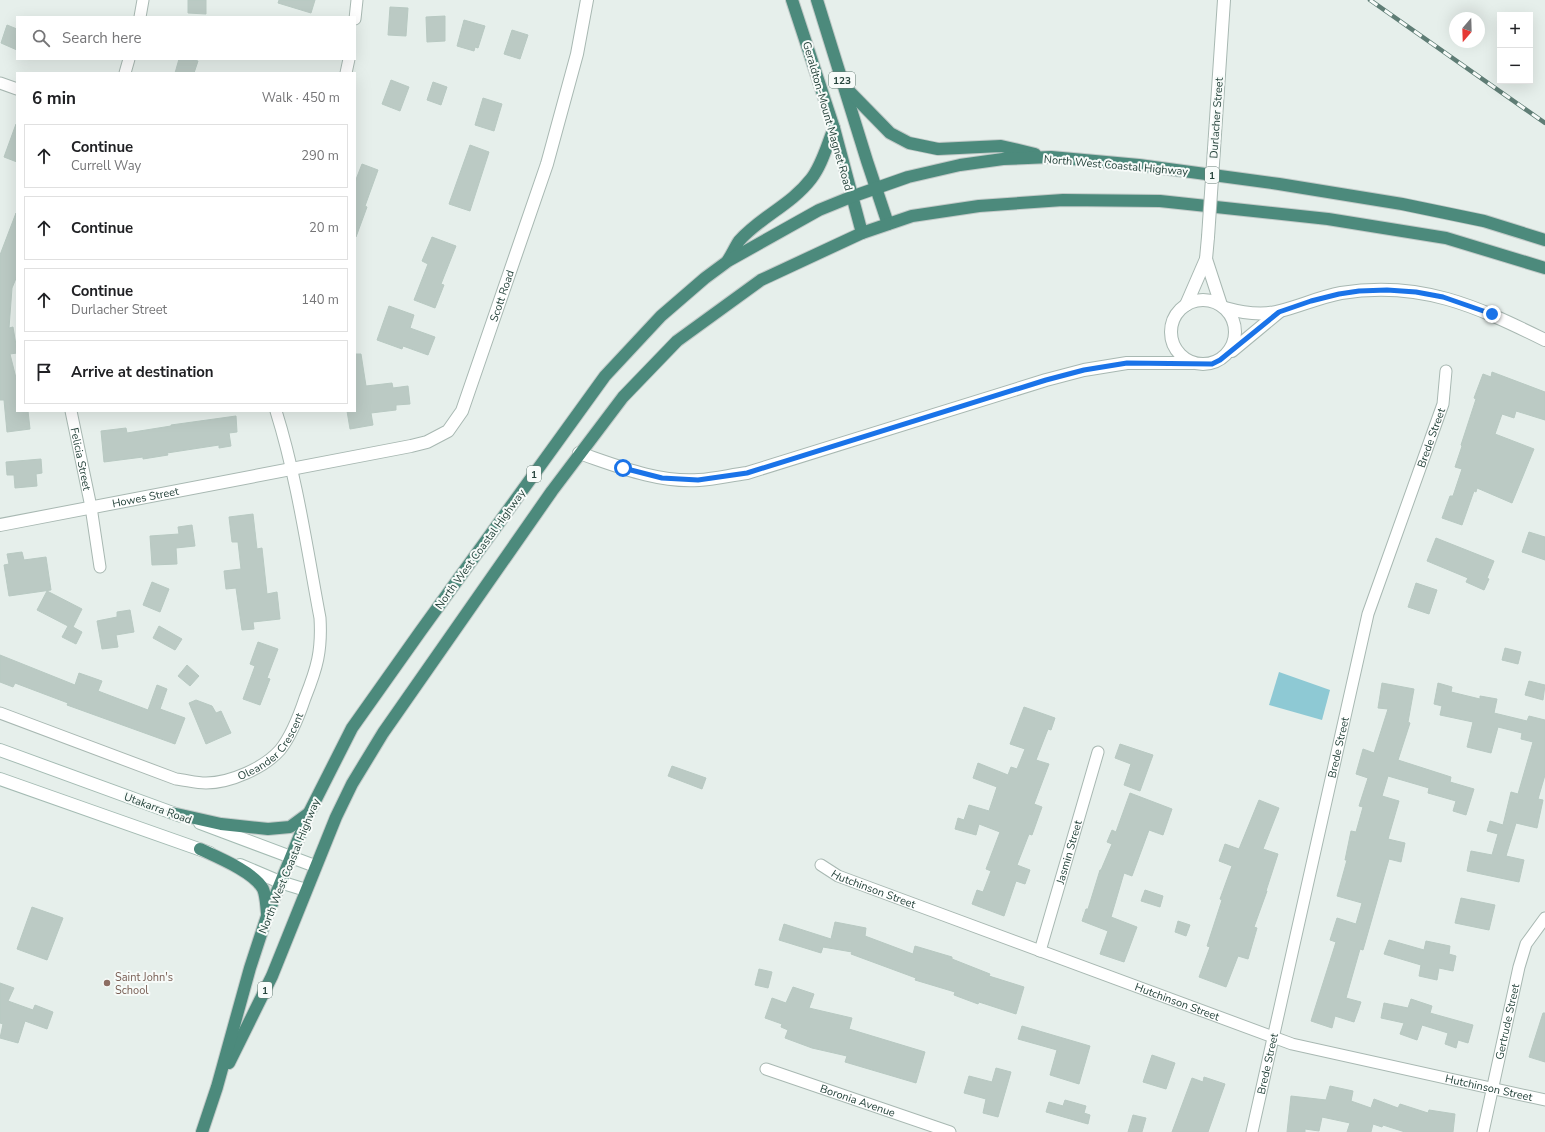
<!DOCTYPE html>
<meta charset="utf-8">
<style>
body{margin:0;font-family:"Nunito Sans",sans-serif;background:#f2f2f2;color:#202124}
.controls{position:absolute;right:12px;top:12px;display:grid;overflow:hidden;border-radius:0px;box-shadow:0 4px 16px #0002}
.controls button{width:36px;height:36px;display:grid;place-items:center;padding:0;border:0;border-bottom:1px solid #e0e0e0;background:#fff;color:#202124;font:20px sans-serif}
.compass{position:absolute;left:1449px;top:12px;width:36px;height:36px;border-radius:50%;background:#fff;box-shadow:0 4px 16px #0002;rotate:199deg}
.stop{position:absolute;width:12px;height:12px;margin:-9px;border:3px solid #1a73e8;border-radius:50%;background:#fff}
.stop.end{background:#1a73e8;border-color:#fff;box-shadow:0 1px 4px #0008}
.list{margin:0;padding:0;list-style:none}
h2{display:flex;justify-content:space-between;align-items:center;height:52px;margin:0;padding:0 16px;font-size:17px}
h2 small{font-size:13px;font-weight:400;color:#757577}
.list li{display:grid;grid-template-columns:26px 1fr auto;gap:12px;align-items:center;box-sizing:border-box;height:64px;margin:0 8px 8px;padding:0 8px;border:1px solid #e0e0e0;border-radius:0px}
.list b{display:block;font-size:15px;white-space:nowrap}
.list p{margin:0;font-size:13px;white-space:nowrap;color:#757577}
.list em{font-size:13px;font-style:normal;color:#757577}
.icon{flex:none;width:22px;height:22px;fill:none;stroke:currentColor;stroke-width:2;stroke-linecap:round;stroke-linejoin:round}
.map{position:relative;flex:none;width:1545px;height:1132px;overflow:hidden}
.search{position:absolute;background:#fff;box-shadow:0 4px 16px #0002;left:16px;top:16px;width:340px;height:44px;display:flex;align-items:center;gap:10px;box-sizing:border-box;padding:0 14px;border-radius:0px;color:#757577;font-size:15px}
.panel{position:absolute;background:#fff;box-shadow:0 4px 16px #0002;left:16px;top:72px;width:340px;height:340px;border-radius:0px}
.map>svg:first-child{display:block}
.water{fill:#8ec9d4}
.building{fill:#bbcac4;stroke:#b8c9c2}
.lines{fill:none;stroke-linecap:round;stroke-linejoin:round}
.minor-casing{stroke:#a8b8b2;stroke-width:13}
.tertiary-casing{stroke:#a8b8b2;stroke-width:14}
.secondary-casing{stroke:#a4bbb3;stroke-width:14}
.trunk-casing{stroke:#c2cac8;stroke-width:14}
.minor{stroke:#fff;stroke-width:11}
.tertiary{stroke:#fff;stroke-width:12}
.secondary{stroke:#fff;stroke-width:12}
.trunk{stroke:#4c8a7c;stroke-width:12}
.rail-casing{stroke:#5f7d75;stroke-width:4.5}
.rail{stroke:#f7fbf9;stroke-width:3;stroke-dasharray:9;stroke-linecap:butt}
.tertiary-bridge-casing{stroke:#a8b8b2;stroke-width:14;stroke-linecap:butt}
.tertiary-bridge{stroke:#fff;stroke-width:12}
.route{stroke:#1a73e8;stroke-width:5}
.education-dot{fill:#8d6e63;stroke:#f7fbf9;stroke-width:1.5}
.labels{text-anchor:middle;stroke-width:4;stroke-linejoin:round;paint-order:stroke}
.shield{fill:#f7fbf9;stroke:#637a73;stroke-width:1}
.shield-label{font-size:10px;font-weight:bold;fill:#24423a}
.street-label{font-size:11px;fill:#24423a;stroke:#f7fbf9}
.education-label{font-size:11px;fill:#785e54;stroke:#f7fbf9;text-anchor:start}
</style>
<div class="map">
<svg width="1545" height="1132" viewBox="0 0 1545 1132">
<rect width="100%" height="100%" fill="#e6efeb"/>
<path class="water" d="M1279 672 1330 690 1322 720 1269 705Z"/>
<g class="building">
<path d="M188 0H206V14L188 13Z"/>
<path d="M279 0H315L311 13 278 3Z"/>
<path d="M390 7 408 8 406 36 388 35Z"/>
<path d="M445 16V41L427 42 426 17Z"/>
<path d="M464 20 485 26 478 48 475 47 474 51 457 46Z"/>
<path d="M7 25 17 29V50L1 43Z"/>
<path d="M512 30 528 35 520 59 504 54Z"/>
<path d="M179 59H190L198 61 194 73H175Z"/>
<path d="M391 80 409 87 400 111 382 104Z"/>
<path d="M433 82 447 87 441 105 427 100Z"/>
<path d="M483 98 502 104 494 131 475 125Z"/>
<path d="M16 124H17V162L4 157Z"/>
<path d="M470 145 489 152 470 211 449 204Z"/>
<path d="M362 164 378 170 365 206 367 207 356 237H355V182Z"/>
<path d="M16 213 17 276 12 288 9 328 13 327 17 351V353L10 354 17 382V411H28L30 429 7 432 4 400H0V255Z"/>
<path d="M432 237 456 246 441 284 444 285 435 308 414 300 428 264 422 261Z"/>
<path d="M389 306 414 315 410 328 435 337 428 355 403 346 402 349 377 340Z"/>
<path d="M355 354H361L366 386 392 383 393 388 408 386 410 404 396 405V410L371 413 373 425 350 429 347 411H355Z"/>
<path d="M1492 372 1545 392V420L1516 411 1514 418 1502 414 1495 434 1534 449 1512 503 1477 488 1476 492 1474 491 1462 525 1442 518 1450 496H1453L1462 469 1455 467 1462 446 1461 445 1476 399 1474 398 1483 374 1491 377Z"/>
<path d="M236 416 237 432 229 433 231 446 219 448V445L167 453 168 455 143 459V457L104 462 101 431 126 428 127 433 171 426V425Z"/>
<path d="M41 459 42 473 36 474 37 486 15 488 14 475H7L6 462Z"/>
<path d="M253 514 257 549 262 548 267 594 277 592 280 619 253 622 254 629 242 630 236 588 226 589 224 571 241 569 238 542H232L229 517Z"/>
<path d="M192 525 195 546 176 548 177 564 152 565 150 536 179 534 178 527Z"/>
<path d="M1529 532 1545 537V560L1522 552Z"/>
<path d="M1436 538 1494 561 1487 578 1489 579 1484 590 1466 582 1468 578 1427 561Z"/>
<path d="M22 552 24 560 46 557 51 590 9 596 4 565 9 564 7 554Z"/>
<path d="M152 582 169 589 160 612 143 605Z"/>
<path d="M1416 583 1437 590 1429 614 1408 607Z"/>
<path d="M47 591 82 609 73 627 82 632 76 644 62 637 68 626 37 610Z"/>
<path d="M130 610 134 632 116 635 118 647 102 649 97 621 117 617V612Z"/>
<path d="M159 626 182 639 175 650 153 638Z"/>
<path d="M258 642 278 649 267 678 270 679 260 705 243 699 255 666 250 664Z"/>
<path d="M1505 648 1521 652 1518 664 1502 660Z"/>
<path d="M0 655 75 685 79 673 102 681 98 691 148 710 157 685 167 689 160 709 185 718 175 744 67 705 68 703 15 683 13 687 0 682Z"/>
<path d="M187 665 199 676 190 686 178 676Z"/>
<path d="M1529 681 1545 685 1543 700 1525 695Z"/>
<path d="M1382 683 1414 689 1408 722 1410 723 1398 760 1451 777 1450 782 1474 789 1466 815 1453 811 1456 801 1428 793 1429 788 1388 776 1382 796 1399 801 1388 839 1405 843 1401 862 1389 859 1363 950 1360 949 1346 998 1361 1002 1354 1022 1335 1016 1332 1028 1311 1021 1336 942 1330 940 1337 918 1356 924 1362 903 1337 896 1347 860H1345L1351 831 1356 832 1363 807 1359 806 1368 778 1356 774 1363 749 1374 753 1388 709 1378 708Z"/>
<path d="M1438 683 1452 687 1451 692 1480 699V696L1497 699 1494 713 1527 721 1529 716 1545 720V775L1538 799 1543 800 1537 828 1516 823 1506 856 1524 860 1519 882 1467 871 1471 851 1492 855 1498 834 1487 831 1490 821 1503 825 1511 792 1518 794 1533 742 1521 739 1522 733 1498 727 1491 753 1467 747 1473 722 1440 715 1442 706 1434 704Z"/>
<path d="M196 700 212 706 216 713 221 711 231 733 206 744 189 703Z"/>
<path d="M1024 707 1055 718 1051 730 1048 729 1036 760 1049 764 1034 804 1042 807 1032 835 1029 834 1017 865 1030 870 1025 884 1016 881 1004 916 972 904 977 890 983 892 991 871 986 869 1000 832 979 824 976 835 955 829 958 818 964 820 969 805 989 811 997 787 973 778 978 763 1008 775 1011 767 1017 769 1025 749 1010 744Z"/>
<path d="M1120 744 1153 755 1140 791 1124 785 1131 764 1115 758Z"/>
<path d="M672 766 706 778 702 789 668 776Z"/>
<path d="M1130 793 1172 809 1163 835 1149 830 1132 876 1124 873 1111 917 1137 927 1124 962 1100 954 1108 931 1082 921 1086 909H1088L1100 870H1101L1112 844 1107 842 1112 830 1116 832Z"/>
<path d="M1259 800 1279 808 1263 849 1278 854 1266 891H1267L1254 927 1257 928 1248 959 1238 956 1226 987 1199 977 1210 947 1207 946 1222 900 1220 899 1232 866 1219 861 1225 844 1239 849Z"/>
<path d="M1145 890 1163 896 1160 907 1141 901Z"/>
<path d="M1461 898 1495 905 1489 930 1455 923Z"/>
<path d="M32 907 63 918 47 960 17 949Z"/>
<path d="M1178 921 1190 925 1186 936 1175 932Z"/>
<path d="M835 922 866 928 865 936 913 954 915 946 952 957V959L990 974 989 976 1024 987 1016 1014 979 1002 978 1004 954 995 955 992 915 980 916 978 851 954 852 952 823 947 821 953 779 940 784 924 831 939Z"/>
<path d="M1389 940 1424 950 1426 941 1450 946 1449 954 1456 956 1453 971 1439 968 1437 980 1419 976 1421 965 1384 954Z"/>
<path d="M759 969 772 972 768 988 755 985Z"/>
<path d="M0 983 14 988 8 1001 33 1010 35 1005 53 1012 47 1029 25 1021 18 1043 0 1038 3 1024 0 1023Z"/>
<path d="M793 987 814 994 809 1008 852 1018 849 1029 925 1052 916 1083 845 1062 847 1056 812 1048 785 1038 788 1030 781 1027 782 1024 765 1018 772 998 786 1003Z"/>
<path d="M1411 999 1432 1006 1430 1013 1473 1025 1468 1043 1458 1040 1456 1048 1445 1044 1448 1033 1422 1025 1417 1040 1400 1034 1404 1023 1381 1018 1384 1003 1408 1008Z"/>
<path d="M1543 1013H1545V1062L1529 1057Z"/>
<path d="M1022 1026 1090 1046 1079 1084 1050 1075 1057 1050 1018 1039Z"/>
<path d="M1152 1055 1175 1063 1166 1089 1143 1082Z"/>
<path d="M996 1068 1011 1072 998 1117 983 1113 986 1099 964 1093 969 1076 992 1082Z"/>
<path d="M1204 1077 1225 1084 1208 1132H1172L1192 1078 1203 1082Z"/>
<path d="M1330 1086 1353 1091 1351 1101 1371 1108 1374 1099 1398 1108 1400 1104 1428 1113 1429 1110 1455 1114 1453 1132H1405L1383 1125 1382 1127 1373 1124 1371 1132H1347L1350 1123 1322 1117 1319 1131 1305 1129V1132H1287L1291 1096 1326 1100Z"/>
<path d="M1065 1100 1086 1106 1084 1113 1090 1115 1088 1124 1046 1112 1049 1102 1063 1106Z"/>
<path d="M1133 1115 1146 1118 1142 1132H1128Z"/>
</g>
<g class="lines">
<defs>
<g id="minor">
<path d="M140 17 143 0"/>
<path d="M355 19 357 0"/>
<path d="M125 73 129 59"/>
<path d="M346 73 349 59"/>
<path d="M0 83 17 89"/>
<path id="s1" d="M71 411 91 507 100 567"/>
<path id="s2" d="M0 713 176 779C186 780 196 783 206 783 230 783 264 768 280 750 292 735 299 716 305 698 317 668 322 651 320 618 307 549 297 478 276 411"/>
<path id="s3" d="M821 865 838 876 1292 1044 1545 1100"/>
<path id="s4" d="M1040 951 1098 752"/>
<path id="s5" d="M766 1069 950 1132"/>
<path id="s6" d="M1252 1132 1368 614 1443 404 1446 371"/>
<path id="s7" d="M1483 1132 1519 967 1526 944 1545 918"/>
</g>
<g id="tertiary">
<path d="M1214 149 1224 0"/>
<path d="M1206 259 1221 305"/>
<circle cx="1203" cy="332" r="32"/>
<path d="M1186 305 1206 259 1208 237"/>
<path d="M1225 308C1243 313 1262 316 1280 311 1300 306 1320 297 1341 293 1420 280 1476 306 1545 340"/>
<path d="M1232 351 1279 312"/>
<path d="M579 453C617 466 658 483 699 480 715 479 731 475 747 473L1046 380 1084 370 1127 363H1193"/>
<path id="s8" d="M0 525 411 446 427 442 448 431 462 411 547 164 577 54 587 0"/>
</g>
<g id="secondary">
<path d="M0 750 181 816"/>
<path d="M0 779 210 853"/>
<path d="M200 823 315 866"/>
<path d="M240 865 280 882 306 890"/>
</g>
<g id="trunk">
<path d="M792 0 834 128 862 233"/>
<path d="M817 0 867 161 888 224"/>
<path d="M846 88 890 133 909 143 938 149 1001 146 1035 154"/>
<path d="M728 260C732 254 735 247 739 241 760 217 791 205 811 179 822 165 827 145 834 128"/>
<path d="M172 813 221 824 268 829 290 827 309 813"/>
<path d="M200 849C217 857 254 872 263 889 266 896 266 905 267 913"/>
<path d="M229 1063 272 976 336 817 352 784 383 733 552 491 623 397 677 341 761 280 862 233 912 216 979 206 1063 200 1160 201 1328 219 1446 238 1545 268"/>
<path d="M202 1132 217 1087 250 968 267 916 309 813 352 728 420 632 605 376 661 316 705 278 728 261 819 210 851 197 908 177 960 165 1003 159 1051 157 1139 165 1279 184 1402 204 1484 221 1545 240"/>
</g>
</defs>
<use href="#minor" class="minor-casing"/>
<use href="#tertiary" class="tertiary-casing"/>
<use href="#secondary" class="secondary-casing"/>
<use href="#trunk" class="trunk-casing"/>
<use href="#minor" class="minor"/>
<use href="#tertiary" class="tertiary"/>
<use href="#secondary" class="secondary"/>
<use href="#trunk" class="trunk"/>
<defs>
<path id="rail" d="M1370 0 1545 123"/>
</defs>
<use href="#rail" class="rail-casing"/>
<use href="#rail" class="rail"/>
<defs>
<path id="tertiary-bridge" d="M1208 237 1214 149"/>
</defs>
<use href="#tertiary-bridge" class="tertiary-bridge-casing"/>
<use href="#tertiary-bridge" class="tertiary-bridge"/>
</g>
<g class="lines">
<path class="route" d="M623 468 662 478 698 480 747 473 1046 380 1084 370 1127 363 1212 364 1220 360 1279 312 1311 301 1339 294 1359 291 1387 290 1416 292 1443 297 1492 314"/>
</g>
<circle class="education-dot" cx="107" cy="983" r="4"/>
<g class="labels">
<g class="shield">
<rect x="829" y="72" width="26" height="16" rx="3"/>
<rect x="1205" y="167" width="14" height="16" rx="3"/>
<rect x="527" y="466" width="14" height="16" rx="3"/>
<rect x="258" y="982" width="14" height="16" rx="3"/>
</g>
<g class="shield-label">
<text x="842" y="84">123</text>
<text x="1212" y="179">1</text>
<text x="534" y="478">1</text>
<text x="265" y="994">1</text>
</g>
<g class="street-label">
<text transform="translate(828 116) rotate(74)" y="4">Geraldton-Mount Magnet Road</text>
<text transform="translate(1216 118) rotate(-86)" y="4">Durlacher Street</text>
<text transform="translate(1116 165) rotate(5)" y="4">North West Coastal Highway</text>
<text dy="4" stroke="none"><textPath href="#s8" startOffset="605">Scott Road</textPath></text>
<text dy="4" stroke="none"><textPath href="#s6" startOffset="718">Brede Street</textPath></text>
<text dy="4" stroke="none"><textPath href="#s1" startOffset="49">Felicia Street</textPath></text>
<text dy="4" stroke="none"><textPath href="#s8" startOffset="148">Howes Street</textPath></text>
<text transform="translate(480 549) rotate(-54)" y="4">North West Coastal Highway</text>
<text dy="4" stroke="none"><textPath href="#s2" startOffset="297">Oleander Crescent</textPath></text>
<text dy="4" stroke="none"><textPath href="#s6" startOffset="394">Brede Street</textPath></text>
<text transform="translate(158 808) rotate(20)" y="4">Utakarra Road</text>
<text dy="4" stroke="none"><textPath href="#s4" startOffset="103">Jasmin Street</textPath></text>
<text transform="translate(289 866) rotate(-68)" y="4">North West Coastal Highway</text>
<text dy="4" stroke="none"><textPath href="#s3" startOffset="58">Hutchinson Street</textPath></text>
<text dy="4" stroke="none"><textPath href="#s3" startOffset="382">Hutchinson Street</textPath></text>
<text dy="4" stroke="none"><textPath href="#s7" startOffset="113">Gertrude Street</textPath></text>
<text dy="4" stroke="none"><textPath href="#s6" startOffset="70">Brede Street</textPath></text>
<text dy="4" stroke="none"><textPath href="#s3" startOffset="706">Hutchinson Street</textPath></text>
<text dy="4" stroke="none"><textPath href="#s5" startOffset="97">Boronia Avenue</textPath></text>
</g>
<g class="education-label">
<text x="115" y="981">Saint John's<tspan x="115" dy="13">School</tspan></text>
</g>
</g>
</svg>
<div class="controls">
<button>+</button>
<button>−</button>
</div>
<svg class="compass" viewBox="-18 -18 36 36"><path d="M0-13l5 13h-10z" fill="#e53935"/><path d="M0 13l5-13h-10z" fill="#757577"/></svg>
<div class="stop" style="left:623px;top:468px"></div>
<div class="stop end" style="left:1492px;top:314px"></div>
<div class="search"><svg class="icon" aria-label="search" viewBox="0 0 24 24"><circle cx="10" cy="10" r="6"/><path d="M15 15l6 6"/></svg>Search here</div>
<section class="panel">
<h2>6 min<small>Walk · 450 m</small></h2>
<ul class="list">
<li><svg class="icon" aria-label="ahead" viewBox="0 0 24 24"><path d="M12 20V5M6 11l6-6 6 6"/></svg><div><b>Continue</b><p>Currell Way</p></div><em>290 m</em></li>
<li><svg class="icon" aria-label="ahead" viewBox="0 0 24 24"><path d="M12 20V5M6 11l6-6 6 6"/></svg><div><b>Continue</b></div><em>20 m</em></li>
<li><svg class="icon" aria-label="ahead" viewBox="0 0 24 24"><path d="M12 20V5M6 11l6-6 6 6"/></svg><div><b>Continue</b><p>Durlacher Street</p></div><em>140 m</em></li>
<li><svg class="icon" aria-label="arrive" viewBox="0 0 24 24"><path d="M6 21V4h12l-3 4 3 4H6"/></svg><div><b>Arrive at destination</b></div></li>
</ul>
</section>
</div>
